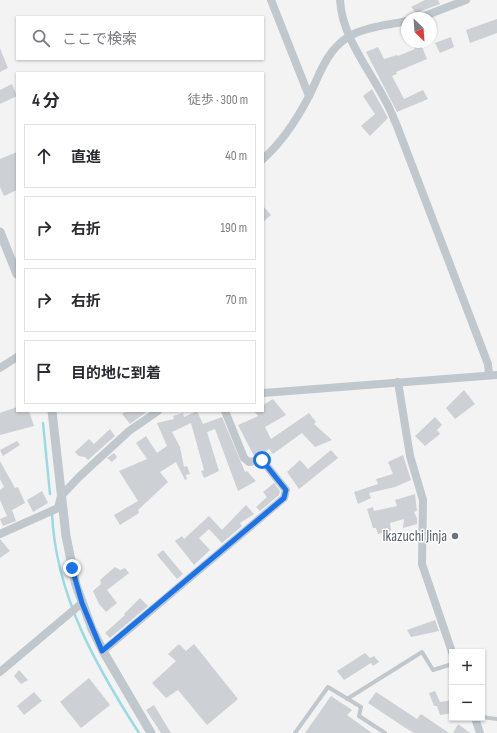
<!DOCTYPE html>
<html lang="ja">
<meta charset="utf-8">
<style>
body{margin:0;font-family:"Sofia Sans Condensed","Noto Sans JP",sans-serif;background:#f7f7f7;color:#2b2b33}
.controls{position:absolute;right:12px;bottom:12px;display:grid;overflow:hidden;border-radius:0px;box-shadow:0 1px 3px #0004}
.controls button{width:36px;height:36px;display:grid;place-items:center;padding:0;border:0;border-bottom:1px solid #e1e1e2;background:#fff;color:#2b2b33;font:20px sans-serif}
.compass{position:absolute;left:401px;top:12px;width:36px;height:36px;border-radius:50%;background:#fff;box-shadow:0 1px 3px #0004;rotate:155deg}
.stop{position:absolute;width:12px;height:12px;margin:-9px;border:3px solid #1a73e8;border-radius:50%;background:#fff}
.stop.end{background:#1a73e8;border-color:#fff;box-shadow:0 1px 4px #0008}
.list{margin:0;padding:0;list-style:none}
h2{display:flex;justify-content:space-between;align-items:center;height:52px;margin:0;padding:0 16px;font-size:17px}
h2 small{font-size:13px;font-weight:400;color:#7c7c81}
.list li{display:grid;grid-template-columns:26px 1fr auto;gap:12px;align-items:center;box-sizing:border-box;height:64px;margin:0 8px 8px;padding:0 8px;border:1px solid #e1e1e2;border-radius:0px}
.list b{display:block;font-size:15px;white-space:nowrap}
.list em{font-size:13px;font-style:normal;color:#7c7c81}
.icon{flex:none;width:22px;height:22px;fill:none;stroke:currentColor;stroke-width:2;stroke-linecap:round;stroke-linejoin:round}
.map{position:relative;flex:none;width:497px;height:733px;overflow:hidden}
.search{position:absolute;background:#fff;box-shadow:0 1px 3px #0004;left:16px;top:16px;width:248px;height:44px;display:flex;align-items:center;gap:10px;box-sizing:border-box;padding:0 14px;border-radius:0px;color:#7c7c81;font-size:15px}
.panel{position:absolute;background:#fff;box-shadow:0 1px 3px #0004;left:16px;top:72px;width:248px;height:340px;border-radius:0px}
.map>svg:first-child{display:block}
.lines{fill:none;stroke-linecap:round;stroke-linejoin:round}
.stream{stroke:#99dbe4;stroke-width:2.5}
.building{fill:#cdd0d4}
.service{stroke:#c0c8cd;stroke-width:4}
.minor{stroke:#c0c8cd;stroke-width:8}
.tertiary{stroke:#c0c8cd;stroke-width:9}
.route{stroke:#1a73e8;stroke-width:5}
.worship-dot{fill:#6b7280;stroke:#fff;stroke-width:1.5}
.labels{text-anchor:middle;stroke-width:3;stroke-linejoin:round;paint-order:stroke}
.worship-label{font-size:15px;fill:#5b616d;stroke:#fff;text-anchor:end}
</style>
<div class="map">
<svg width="497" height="733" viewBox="0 0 497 733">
<rect width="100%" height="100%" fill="#f4f3f3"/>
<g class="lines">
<g class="stream">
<path d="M43 423 50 494"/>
<path d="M52 514C56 596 96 666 139 733"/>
</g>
</g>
<g class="building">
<path d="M425 0H438L440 4 416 13 411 7Z"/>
<path d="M497 19V33L470 43 466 30Z"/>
<path d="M451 37 454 47 440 53 435 43Z"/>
<path d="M418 42H420L427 59 396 72 397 74 392 76 404 99 423 90 428 99 397 112 366 52 378 47 384 59 397 55 398 56 415 49 413 45Z"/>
<path d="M0 48 8 68 0 72Z"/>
<path d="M12 84 17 96 0 104V90Z"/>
<path d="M372 89 388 118 370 136 361 126 375 114 363 96Z"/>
<path d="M17 152V190L4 196 0 187V159Z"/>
<path d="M263 206 271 215 263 222Z"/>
<path d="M464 390 475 404 455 419 446 408Z"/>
<path d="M273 399 286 415 265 427 271 439 309 413 316 422 314 424 332 440 315 447 302 433 273 454 269 449 261 455 254 456 238 425 258 416 254 411H263V405Z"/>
<path d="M17 407V411H29L34 426 0 435V413Z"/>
<path d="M127 411H148L130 424 122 414Z"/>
<path d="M197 411 203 424 222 417 245 472 247 471 256 481 238 491 215 429 207 432 219 471 204 478 201 471 204 470 191 423 172 432 180 447 184 467 187 466 190 474 186 475 187 479 185 480 176 462 160 472 168 482 138 510 139 513 120 525 114 515 138 501 119 471 147 459 136 443 146 436 157 453 167 446 157 423 174 419 173 416 183 413 184 417Z"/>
<path d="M435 417 442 425 437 430 440 434 425 446 415 436Z"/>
<path d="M110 429 115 436 88 460 85 457 79 456 75 452 89 439 94 444Z"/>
<path d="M17 441 20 445 3 456 0 450Z"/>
<path d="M331 450 338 458 299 489 287 472 300 460 308 469Z"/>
<path d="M114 453 117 457 112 462 107 458Z"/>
<path d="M403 455 411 480 395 487 369 493 371 498 358 504 354 492 378 484 376 479 393 474 388 462Z"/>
<path d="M0 461 15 488 18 487 25 503 12 510 16 521 3 526 0 519 7 516 0 500V490L4 487 0 479Z"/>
<path d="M274 483 280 491 279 495 260 511 256 507 267 497 263 492Z"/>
<path d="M42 491 48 503 33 512 27 500Z"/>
<path d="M415 494 417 511 414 512 417 518V524L403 528 404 519 390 523 391 531 378 534 376 528H373L367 509 373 507 374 511 397 506 395 500Z"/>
<path d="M246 505 254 514 240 523 242 526 222 543 209 529 199 538 210 550 194 565 175 541 182 536 184 539 209 516 222 530Z"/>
<path d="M0 539 10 551 0 558Z"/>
<path d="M163 550 183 574 177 579 157 555Z"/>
<path d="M115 567 120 570 125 568 129 573 107 590 117 603 106 612 99 604 93 591 101 584 100 580Z"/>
<path d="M140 598 148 606 110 638 105 633 125 615 124 614Z"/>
<path d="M435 620 439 631 411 637 407 630Z"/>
<path d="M179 644 186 651 194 644 238 699 207 725 178 690 166 698 152 683 176 661 168 654Z"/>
<path d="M365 653 370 658 374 656 379 662 373 666 371 663 344 680 337 671Z"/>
<path d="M19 670 28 680 21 684 14 676Z"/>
<path d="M89 678 110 705 81 728 60 702Z"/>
<path d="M435 691 440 702 452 700V713L440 715 437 706H434L429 693Z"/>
<path d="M34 692 42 701 24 715 17 706Z"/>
<path d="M376 692 417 719 421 714 449 733H414L404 727 368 703Z"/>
<path d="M331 696 352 710 347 715 372 733H305Z"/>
<path d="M154 705 171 733H161L146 710Z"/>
<path d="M458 724 470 733H453Z"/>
</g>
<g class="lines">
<g class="service">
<path d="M347 699 422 652 433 670 452 664"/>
<path d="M482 717 497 719"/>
<path d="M295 733 328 687 361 707 359 716 385 733"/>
</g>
<g class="minor">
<path d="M271 0 309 96"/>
<path d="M340 0C342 37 369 69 385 100 390 108 393 117 397 126L488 364 489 374"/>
<path d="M419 18 466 0"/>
<path d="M263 159C282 142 296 121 308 98 320 75 325 52 348 37 364 27 389 25 407 21"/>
<path d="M0 368 17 357"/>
<path d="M398 382 410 456 423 500 422 564 452 652"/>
<path d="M263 393 497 375"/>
<path d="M0 534 58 508 61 496 80 476 129 431 158 411"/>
<path d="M103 651 284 498 286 490 262 460 249 462 244 458 225 411"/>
<path d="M0 672 82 603"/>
<path d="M475 718 480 733"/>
</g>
<g class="tertiary">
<path d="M0 232 17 274"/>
<path d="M52 411 66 536 76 585 92 629 103 651 151 733"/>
</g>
</g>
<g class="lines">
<path class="route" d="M72 568 82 603 102 651 284 498 286 490 262 460"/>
</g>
<circle class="worship-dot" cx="455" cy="536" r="4"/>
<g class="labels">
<g class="worship-label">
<text x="447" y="541">Ikazuchi Jinja</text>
</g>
</g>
</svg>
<div class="controls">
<button>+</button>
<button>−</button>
</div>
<svg class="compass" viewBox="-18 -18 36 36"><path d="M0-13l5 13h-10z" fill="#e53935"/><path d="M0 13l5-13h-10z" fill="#7c7c81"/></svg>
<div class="stop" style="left:262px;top:460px"></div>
<div class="stop end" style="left:72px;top:568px"></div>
<div class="search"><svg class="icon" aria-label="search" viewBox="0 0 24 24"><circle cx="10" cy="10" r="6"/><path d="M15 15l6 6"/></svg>ここで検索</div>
<section class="panel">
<h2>4 分<small>徒歩 · 300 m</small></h2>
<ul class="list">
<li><svg class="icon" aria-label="ahead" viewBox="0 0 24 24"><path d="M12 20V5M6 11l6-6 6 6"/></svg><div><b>直進</b></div><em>40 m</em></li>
<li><svg class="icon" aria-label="right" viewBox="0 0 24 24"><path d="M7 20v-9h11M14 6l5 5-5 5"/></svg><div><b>右折</b></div><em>190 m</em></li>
<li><svg class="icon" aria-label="right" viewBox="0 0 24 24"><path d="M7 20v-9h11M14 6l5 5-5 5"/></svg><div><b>右折</b></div><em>70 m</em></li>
<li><svg class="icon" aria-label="arrive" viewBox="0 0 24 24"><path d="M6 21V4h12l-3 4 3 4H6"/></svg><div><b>目的地に到着</b></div></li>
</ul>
</section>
</div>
